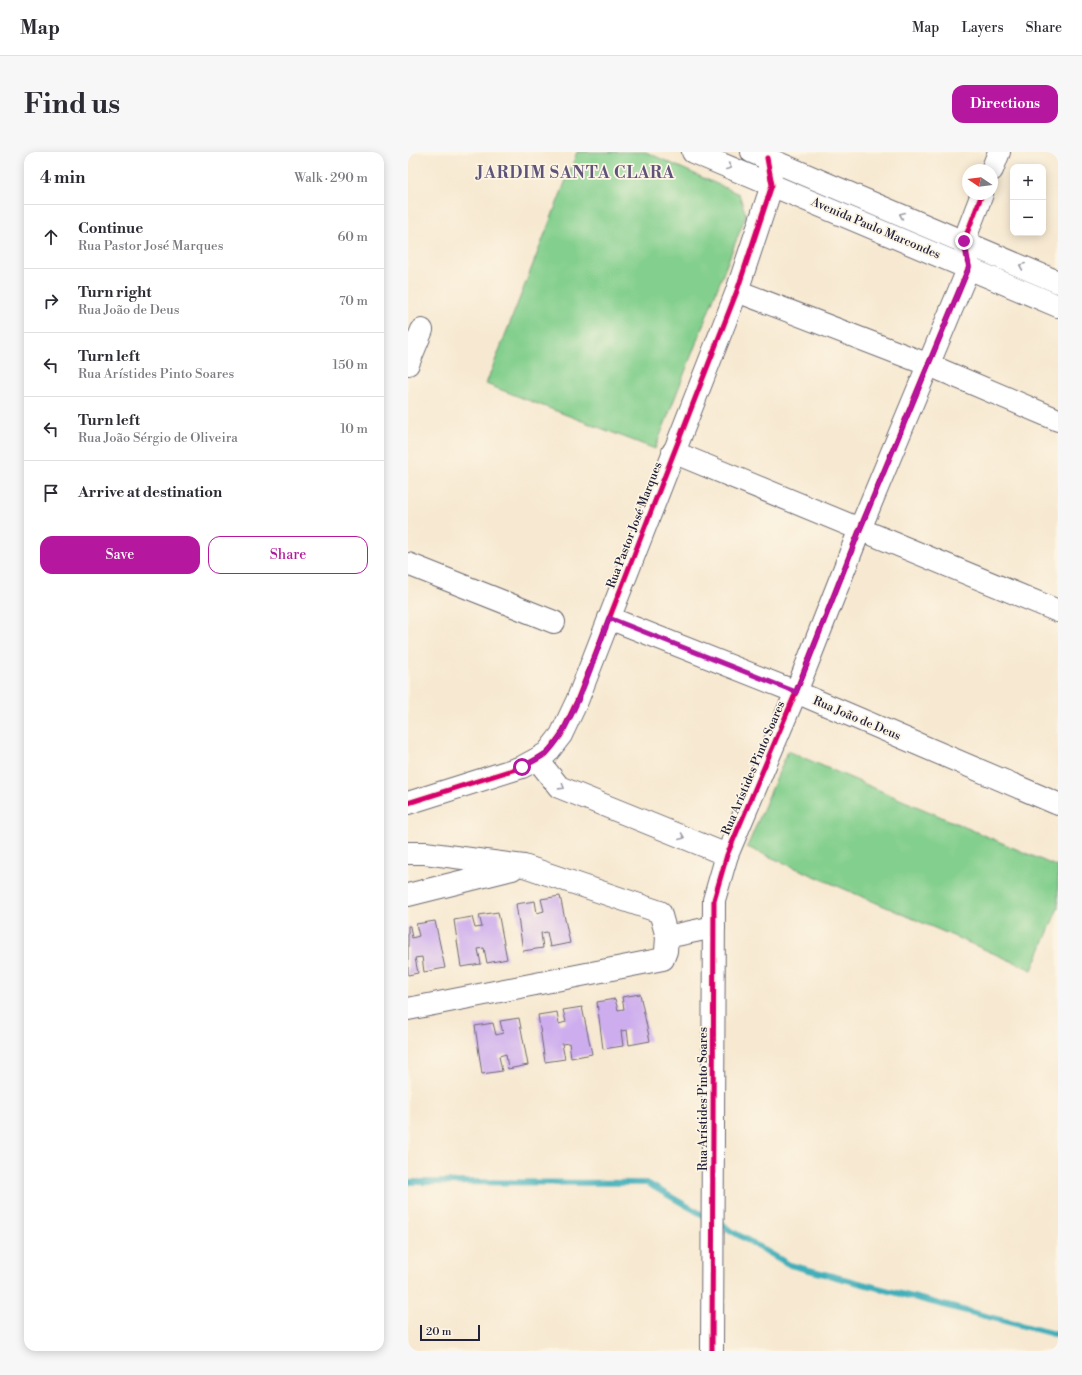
<!DOCTYPE html>
<meta charset="utf-8">
<style>
body{margin:0;font-family:"Libre Bodoni",serif;background:#f7f7f7;color:#2b2b33}
.controls{position:absolute;right:12px;top:12px;display:grid;overflow:hidden;border-radius:8px;box-shadow:0 2px 10px #0003}
.controls button{width:36px;height:36px;display:grid;place-items:center;padding:0;border:0;border-bottom:1px solid #e1e1e2;background:#fff;color:#2b2b33;font:20px sans-serif}
.compass{position:absolute;left:554px;top:12px;width:36px;height:36px;border-radius:50%;background:#fff;box-shadow:0 2px 10px #0003;rotate:283deg}
.scale{position:absolute;left:12px;bottom:10px;width:60px;box-sizing:border-box;padding-left:4px;border:2px solid #22223b;border-top:0;font-size:11px;line-height:14px;white-space:nowrap;color:#22223b;-webkit-text-stroke:3px #fcf5e5;paint-order:stroke}
.stop{position:absolute;width:12px;height:12px;margin:-9px;border:3px solid #b5179e;border-radius:50%;background:#fff}
.stop.end{background:#b5179e;border-color:#fff;box-shadow:0 1px 4px #0008}
.list{margin:0;padding:0;list-style:none}
h2{display:flex;justify-content:space-between;align-items:center;height:52px;margin:0;padding:0 16px;font-size:17px}
h2 small{font-size:13px;font-weight:400;color:#7c7c81}
.list li{display:grid;grid-template-columns:26px 1fr auto;gap:12px;align-items:center;box-sizing:border-box;height:64px;padding:0 16px;border-top:1px solid #e1e1e2}
.list b{display:block;font-size:15px;white-space:nowrap}
.list p{margin:0;font-size:13px;white-space:nowrap;color:#7c7c81}
.list em{font-size:13px;font-style:normal;color:#7c7c81}
.actions{display:flex;gap:8px;padding:12px 16px}
.actions a{flex:1;padding:9px 0;border:1px solid #b5179e;border-radius:12px;text-align:center;font-size:14px;color:#b5179e}
.actions .main{background:#b5179e;color:#fff}
.icon{flex:none;width:22px;height:22px;fill:none;stroke:currentColor;stroke-width:2;stroke-linecap:round;stroke-linejoin:round}
.map{position:relative;flex:none;width:650px;height:1199px;overflow:hidden;border-radius:12px}
header{display:flex;align-items:center;gap:24px;box-sizing:border-box;height:56px;padding:0 20px;background:#fff;border-bottom:1px solid #e1e1e2}
header strong{font-size:19px}
nav{display:flex;gap:22px;margin-inline-start:auto;font-size:14px}
.intro{display:flex;align-items:center;justify-content:space-between;box-sizing:border-box;height:96px;padding:0 24px}
h1{margin:0;font-size:28px}
.button{padding:10px 18px;border-radius:12px;background:#b5179e;color:#fff;font-size:14px;font-weight:700}
main{display:flex;gap:24px;padding:0 24px}
aside{flex:1;background:#fff;border-radius:12px;box-shadow:0 2px 10px #0003}
.map>svg:first-child{display:block}
.green{fill:#83cf8d;stroke:#527864}
.lines{fill:none;stroke-linecap:round;stroke-linejoin:round}
.stream{stroke:#3fafba;stroke-width:6}
.building{fill:#ceadee}
.minor-casing{stroke:#6d6870;stroke-width:24}
.tertiary-casing{stroke:#6d6870;stroke-width:24}
.minor{stroke:#fff;stroke-width:22}
.tertiary{stroke:#fff;stroke-width:22}
.cycleway-casing{stroke:#fcf5e5;stroke-width:8}
.cycleway{stroke:#d6006c;stroke-width:5}
.oneway{stroke:#9c9ca7}
.route{stroke:#b5179e;stroke-width:5}
.labels{text-anchor:middle;stroke-width:3.5;stroke-linejoin:round;paint-order:stroke}
.street-label{font-size:12px;fill:#22223b;stroke:#fcf5e5}
.district-label{font-size:16px;font-weight:bold;letter-spacing:1px;fill:#5e537a;stroke:#fcf5e5}
</style>
<header>
<strong>Map</strong>
<nav><a>Map</a><a>Layers</a><a>Share</a></nav>
</header>
<div class="intro"><h1>Find us</h1><a class="button">Directions</a></div>
<main>
<aside>
<h2>4 min<small>Walk · 290 m</small></h2>
<ul class="list">
<li><svg class="icon" aria-label="ahead" viewBox="0 0 24 24"><path d="M12 20V5M6 11l6-6 6 6"/></svg><div><b>Continue</b><p>Rua Pastor José Marques</p></div><em>60 m</em></li>
<li><svg class="icon" aria-label="right" viewBox="0 0 24 24"><path d="M7 20v-9h11M14 6l5 5-5 5"/></svg><div><b>Turn right</b><p>Rua João de Deus</p></div><em>70 m</em></li>
<li><svg class="icon" aria-label="left" viewBox="0 0 24 24"><path d="M17 20v-9H6M10 6l-5 5 5 5"/></svg><div><b>Turn left</b><p>Rua Arístides Pinto Soares</p></div><em>150 m</em></li>
<li><svg class="icon" aria-label="left" viewBox="0 0 24 24"><path d="M17 20v-9H6M10 6l-5 5 5 5"/></svg><div><b>Turn left</b><p>Rua João Sérgio de Oliveira</p></div><em>10 m</em></li>
<li><svg class="icon" aria-label="arrive" viewBox="0 0 24 24"><path d="M6 21V4h12l-3 4 3 4H6"/></svg><div><b>Arrive at destination</b></div></li>
</ul>
<div class="actions"><a class="main">Save</a><a>Share</a></div>
</aside>
<div class="map">
<svg width="650" height="1199" viewBox="0 0 650 1199">
<rect width="100%" height="100%" fill="#fcf5e5"/>
<filter id="ink" filterUnits="userSpaceOnUse"><feTurbulence type="fractalNoise" baseFrequency=".025" numOctaves="2"/><feDisplacementMap in="SourceGraphic" scale="8" xChannelSelector="R" yChannelSelector="G"/><feConvolveMatrix kernelMatrix="1 2 1 2 8 2 1 2 1" color-interpolation-filters="sRGB"/></filter>
<filter id="wash" filterUnits="userSpaceOnUse"><feTurbulence type="fractalNoise" baseFrequency=".012" numOctaves="4" result="noise"/><feDisplacementMap in="SourceGraphic" scale="16" xChannelSelector="R" yChannelSelector="G"/><feGaussianBlur stdDeviation="0.9" result="paint"/><feColorMatrix in="noise" values="0 0 0 0 0 0 0 0 0 0 0 0 0 0 0 0 0 1.4 0 .05"/><feComposite in="paint" operator="in"/></filter>
<g filter="url(#wash)">
<rect width="100%" height="100%" fill="#f7e9d1"/>
<g class="green">
<path d="M169 0H238L331 42 338 63 247 297 78 232Z"/>
<path d="M380 599 650 715V756L624 818 339 695Z"/>
</g>
<g class="lines">
<g class="stream">
<path d="M0 1030 239 1031 300 1066"/>
<path d="M310 1071 382 1113 650 1183"/>
</g>
</g>
<g id="blocks">
<g class="building">
<path d="M152 744 162 791 142 795 139 780 133 781 135 796 115 799 108 752 127 749 129 761 136 759 133 747Z"/>
<path d="M90 760 99 807 79 811 76 796 70 797 73 812 53 815 46 768 64 765 67 776 74 775 71 763Z"/>
<path d="M27 769 37 816 16 820 14 805 7 806 10 821 0 823V774H2L4 786 11 784 8 772Z"/>
<path d="M232 842 242 889 221 893 219 878 213 879 215 894 195 897 189 850 207 847 210 858 216 857 214 845Z"/>
<path d="M174 855 184 902 163 906 161 891 154 892 157 907 137 910 130 863 149 860 151 872 158 870 155 858Z"/>
<path d="M111 866 120 913 100 917 98 902 91 904 94 919 74 922 67 874 85 871 88 883 95 881 92 869Z"/>
</g>
</g>
</g>
<g filter="url(#ink)">
<use href="#blocks" fill-opacity="0" stroke="#6d6870" stroke-width="1"/>
<g class="lines">
<defs>
<g id="minor">
<path d="M584 18 591 0"/>
<path d="M329 139 521 213 650 268"/>
<path d="M0 212 14 178"/>
<path d="M265 300 650 459"/>
<path d="M0 412 146 470"/>
<path d="M201 466 388 540 650 652"/>
<path d="M129 607 151 635 319 703"/>
<path d="M0 651 114 615 129 607 139 601 153 583 169 549 329 139 364 33 361 15"/>
<path d="M0 701H17L116 714 252 760 259 785 306 775"/>
<path d="M0 743 104 717"/>
<path d="M0 857 255 807 258 799 259 785"/>
<path d="M304 1199 306 748 319 703 388 540 452 377 561 115 556 89 574 42"/>
</g>
<g id="tertiary">
<path d="M285 0 650 154"/>
<path d="M344 0 650 130"/>
</g>
</defs>
<use href="#minor" class="minor-casing"/>
<use href="#tertiary" class="tertiary-casing"/>
<use href="#minor" class="minor"/>
<use href="#tertiary" class="tertiary"/>
<defs>
<g id="cycleway">
<path d="M0 651 114 615 129 607 139 601 153 583 169 549 329 139 364 33 359 6"/>
<path d="M304 1199 306 748 319 703 388 540 452 377 561 115 556 89 574 42"/>
</g>
</defs>
<use href="#cycleway" class="cycleway-casing"/>
<use href="#cycleway" class="cycleway"/>
</g>
<defs><path id="oneway-chevron" d="M-2-3.5L2.5 0L-2 3.5" fill="none" stroke-width="1.6" stroke-linecap="round" stroke-linejoin="round"/></defs>
<g class="oneway">
<use href="#oneway-chevron" transform="translate(321 15) rotate(23)"/>
<use href="#oneway-chevron" transform="translate(494 63) rotate(-157)"/>
<use href="#oneway-chevron" transform="translate(614 114) rotate(-157)"/>
<use href="#oneway-chevron" transform="translate(154 635) rotate(32)"/>
<use href="#oneway-chevron" transform="translate(274 685) rotate(22)"/>
</g>
</g>
<g class="lines" filter="url(#ink)">
<path class="route" d="M114 615C122 611 130 607 138 601 163 581 189 498 201 466L388 540 452 377 561 115 556 89"/>
</g>
<g class="labels">
<g class="street-label">
<text transform="translate(468 76) rotate(23)" y="4">Avenida Paulo Marcondes</text>
<text transform="translate(226 373) rotate(-69)" y="4">Rua Pastor José Marques</text>
<text transform="translate(449 566) rotate(23)" y="4">Rua João de Deus</text>
<text transform="translate(345 616) rotate(-67)" y="4">Rua Arístides Pinto Soares</text>
<text transform="translate(295 947) rotate(-90)" y="4">Rua Arístides Pinto Soares</text>
</g>
<g class="district-label">
<text x="168" y="26">JARDIM SANTA CLARA</text>
</g>
</g>
</svg>
<div class="controls">
<button>+</button>
<button>−</button>
</div>
<svg class="compass" viewBox="-18 -18 36 36"><path d="M0-13l5 13h-10z" fill="#e53935"/><path d="M0 13l5-13h-10z" fill="#7c7c81"/></svg>
<div class="scale">20 m</div>
<div class="stop" style="left:114px;top:615px"></div>
<div class="stop end" style="left:556px;top:89px"></div>
</div>
</main>
